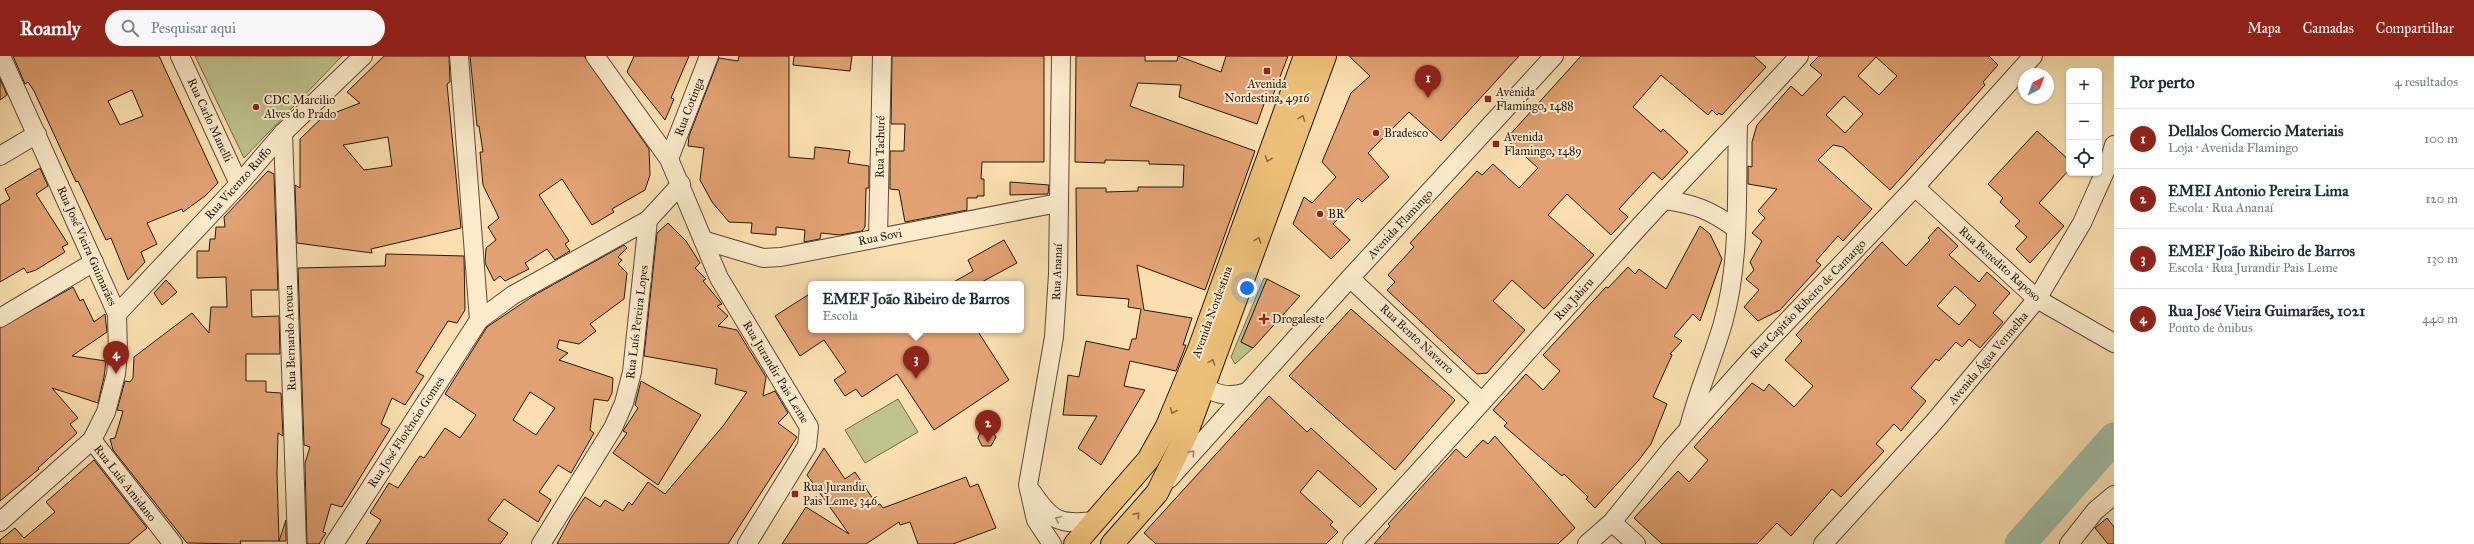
<!DOCTYPE html>
<html lang="pt">
<meta charset="utf-8">
<style>
body{margin:0;font-family:"IM FELL Great Primer",serif;background:#f6f6f7;color:#1f2937}
.controls{position:absolute;right:12px;top:12px;display:grid;overflow:hidden;border-radius:6px;box-shadow:0 1px 3px #0004}
.controls button{width:36px;height:36px;display:grid;place-items:center;padding:0;border:0;border-bottom:1px solid #e0e1e3;background:#fff;color:#1f2937;font:20px sans-serif}
.compass{position:absolute;left:2018px;top:12px;width:36px;height:36px;border-radius:50%;background:#fff;box-shadow:0 1px 3px #0004;rotate:41deg}
.you{position:absolute;left:1247px;top:232px;width:14px;height:14px;margin:-10px;border:3px solid #fff;border-radius:50%;background:#1a73e8;box-shadow:0 0 0 6px #1a73e833}
.badge{display:grid;place-items:center;width:26px;height:26px;border-radius:50%;background:#8f2418;color:#fff;font-size:13px;font-weight:700}
.pin{position:absolute;translate:-50% -33px;filter:drop-shadow(0 1px 2px #0008)}
.pin::after{content:'';position:absolute;top:21px;width:14px;height:12px;background:inherit;clip-path:polygon(0 0,100% 0,50% 100%)}
.popup{position:absolute;left:808px;top:225px;width:216px;height:52px;box-sizing:border-box;display:grid;place-content:center;border-radius:6px;background:#fff;filter:drop-shadow(0 1px 3px #0005);font-size:13px;white-space:nowrap;color:#747a83}
.popup b{font-size:15px;color:#1f2937}
.popup::after{content:'';position:absolute;left:50%;top:100%;margin-left:-8px;border:8px solid transparent;border-top-color:#fff}
.list{margin:0;padding:0;list-style:none}
h2{display:flex;justify-content:space-between;align-items:center;height:52px;margin:0;padding:0 16px;font-size:17px}
h2 small{font-size:13px;font-weight:400;color:#747a83}
.list li{display:grid;grid-template-columns:26px 1fr auto;gap:12px;align-items:center;box-sizing:border-box;height:60px;padding:0 16px;border-top:1px solid #e0e1e3}
.list b{display:block;font-size:15px;white-space:nowrap}
.list p{margin:0;font-size:13px;white-space:nowrap;color:#747a83}
.list em{font-size:13px;font-style:normal;color:#747a83}
.icon{flex:none;width:22px;height:22px;fill:none;stroke:currentColor;stroke-width:2;stroke-linecap:round;stroke-linejoin:round}
.map{position:relative;flex:none;width:2114px;height:488px;overflow:hidden}
header{display:flex;align-items:center;gap:24px;box-sizing:border-box;height:56px;padding:0 20px;background:#8f2418;color:#fff}
header strong{font-size:19px}
nav{display:flex;gap:22px;margin-inline-start:auto;font-size:14px}
.search{width:280px;height:36px;background:#f6f6f7;display:flex;align-items:center;gap:10px;box-sizing:border-box;padding:0 14px;border-radius:22px;color:#747a83;font-size:15px}
main{display:flex}
aside{flex:1;background:#fff}
.map>svg:first-child{display:block}
.green{fill:#bec28b;stroke:#726d4e}
.lines{fill:none;stroke-linecap:round;stroke-linejoin:round}
.river{stroke:#9fbda6;stroke-width:31}
.building{fill:#e2a172;stroke:#251811;fill-rule:evenodd}
.minor-casing{stroke:#5a4a38;stroke-width:20}
.major-casing{stroke:#251811;stroke-width:24}
.minor{stroke:#fbeacb;stroke-width:18}
.major{stroke:#ecc078;stroke-width:22}
.oneway{stroke:#886c44}
.oneway2{stroke:#9b8c77}
.poi-dot{fill:#8f2418;stroke:#fbeacb;stroke-width:1.5}
.labels{text-anchor:middle;stroke-width:4;stroke-linejoin:round;paint-order:stroke}
.poi-label{font-size:12px;fill:#251811;stroke:#fbeacb;text-anchor:start}
.street-label{font-size:12px;fill:#251811;stroke:#fbeacb}
</style>
<header>
<strong>Roamly</strong>
<div class="search"><svg class="icon" aria-label="search" viewBox="0 0 24 24"><circle cx="10" cy="10" r="6"/><path d="M15 15l6 6"/></svg>Pesquisar aqui</div>
<nav><a>Mapa</a><a>Camadas</a><a>Compartilhar</a></nav>
</header>
<main>
<div class="map">
<svg width="2114" height="488" viewBox="0 0 2114 488">
<rect width="100%" height="100%" fill="#f9dfaf"/>
<filter id="stains"><feTurbulence type="fractalNoise" baseFrequency=".005" numOctaves="4"/><feColorMatrix values="0 0 0 0 .2 0 0 0 0 .09 0 0 0 0 .02 0 0 0 .5 -.17"/></filter>
<radialGradient id="worn" r=".72"><stop offset=".6" stop-color="#630" stop-opacity="0"/><stop offset="1" stop-color="#630" stop-opacity=".3"/></radialGradient>
<g class="green">
<path d="M195 0H342L244 102Z"/>
<path d="M1264 222 1267 223 1241 286 1253 292 1235 308 1231 301Z"/>
<path d="M898 343 918 376 865 407 845 374Z"/>
</g>
<g class="lines">
<path class="river" d="M2020 488 2114 382"/>
</g>
<g class="building">
<path d="M13 0H159L218 127 205 140 183 156 182 153 147 167 157 188 141 196 145 206 128 224 111 182 106 184 78 125 76 126 34 35 28 26 25 28ZM132 34 143 60 120 69 108 45Z"/>
<path d="M384 0H449L450 26 447 28 461 172 371 193 372 197 297 187 295 129 300 132V83L328 56 329 59 360 47 347 36ZM388 81 392 110 364 114 343 89Z"/>
<path d="M470 0H584L649 93 650 119 645 134 612 153 614 156 592 169 562 123 539 139 569 185 565 188 570 195 555 204 547 193 525 207 529 213 505 225 500 220 494 225 485 207 486 192 496 184 488 171 499 162 483 129 480 96H483L479 70H477Z"/>
<path d="M634 0H689L671 42 674 43 665 64 627 16Z"/>
<path d="M739 0H789V101L814 103 815 91 850 95 848 107 869 110V132H866L865 171 862 175 840 179 821 177 820 183 804 186 805 174 776 171V179L751 177 752 167 729 166 712 146 700 124 704 92 688 90 689 80 719 2 738 5Z"/>
<path d="M794 0H852L850 15 793 9Z"/>
<path d="M892 0H1044V106H982L981 123H984V140H977V142H967V154L905 166 899 134 890 133V95H904L905 68H891Z"/>
<path d="M1076 0H1145V5H1177L1178 0 1221 16 1226 0H1288L1270 47 1265 45 1257 68 1179 41 1181 29 1138 27 1130 50 1255 95 1205 234 1137 209 1144 254 1192 262 1183 289H1186L1176 315 1130 305 1124 330 1145 334 1101 409 1078 392 1097 360 1063 359 1068 319 1079 321 1086 285 1129 294 1132 283H1136L1141 253 1128 251 1129 243 1077 239 1076 132H1106V136L1138 135V131H1183L1184 109 1149 108V105L1105 104V107L1075 106Z"/>
<path d="M1349 0H1519L1441 85 1409 56 1368 97 1389 121 1362 146 1358 142 1333 168 1350 184 1331 203 1293 168 1304 141 1312 147 1336 121 1322 106 1351 37 1370 20Z"/>
<path d="M1581 0H1754L1766 11 1722 59 1719 57 1717 59 1712 54 1708 59 1661 19 1633 51 1661 76 1663 73 1688 96 1662 124 1653 116 1619 153 1628 161 1611 179 1567 138 1548 159 1594 199 1544 253 1512 224 1493 245 1525 274 1487 317 1477 318 1387 234 1395 226 1388 219 1414 191 1410 187 1477 115 1482 119 1493 108 1519 132 1538 112 1506 83Z"/>
<path d="M1819 0H1989L1998 9 1983 26 1985 29 1890 134 1843 91 1833 89 1818 104 1872 153 1843 185 1838 180 1816 205 1821 209 1780 254 1758 265 1744 251 1759 234 1746 223 1754 214 1750 206 1762 185 1752 177 1765 162 1758 155 1777 133 1748 128V110L1752 111V86L1757 69 1791 30 1802 40 1822 19 1810 9ZM1876 1 1897 20 1879 39 1858 20ZM1844 40 1863 58 1845 77 1826 59Z"/>
<path d="M0 23 7 39 0 44Z"/>
<path d="M2037 75 2069 104V114L2039 147 2064 170 2030 207 2016 193 2027 181 2015 170 2020 165 2000 146 2003 142 1988 128Z"/>
<path d="M40 112 48 130 36 138 68 188 62 191 65 196 36 214 27 217 24 212 0 226V149L10 143 5 133Z"/>
<path d="M268 115 274 118 278 234H251L252 261 279 260 280 298H246V325H266V336L281 337 283 380 278 377 277 417 279 485H240L241 488 187 487 113 394 110 383 115 382 123 355 117 354 125 325 130 326 133 322 134 301 192 257 209 277 211 251H227L226 221 197 222V195H209L210 183H215L216 171H225L224 161Z"/>
<path d="M1010 126 1049 129 1048 138 1010 139Z"/>
<path d="M668 167 686 185 700 207 695 212 706 223 703 225 722 248 717 250 728 260 718 270 737 274 766 321 763 340 775 335 788 357 778 367 797 381 728 488H557L571 462 585 441 600 451 605 444 623 455 629 446 632 449 648 426 665 438 723 370 747 336 715 328 717 313 644 300 657 177Z"/>
<path d="M1700 170 1710 178 1722 203 1700 265 1693 258 1674 280 1682 285 1670 298 1672 299 1653 341 1667 348 1651 388 1638 405 1595 452 1586 443 1588 441 1564 418 1562 420 1504 370 1507 367 1493 354 1526 318 1543 334 1560 315 1543 299 1606 231 1608 232 1628 211 1635 218 1639 213 1666 233Z"/>
<path d="M1938 171 1958 190 1949 199 1979 226 1987 216 2010 237 1993 257 2003 266 1980 292 1969 283 1962 291 1956 286 1939 305 1936 303 1911 332 1926 345 1901 375 1894 368 1876 388 1884 395 1841 441 1832 433 1791 480 1777 467 1757 488H1662L1634 462 1678 415 1689 426 1708 404 1694 391 1752 327 1764 335 1769 328 1794 351 1813 330 1785 304 1802 285 1796 279 1882 186 1906 210 1930 184 1928 182ZM1955 230 1976 249 1959 269 1937 250Z"/>
<path d="M1004 184 1017 207 978 228H950L973 215 968 204Z"/>
<path d="M624 189 627 192 618 201 622 204 618 208 627 217 624 243 590 268 596 275 579 288 559 284 557 292 568 297 559 304 613 322 612 337 608 345 594 343 590 374 594 377 571 417 558 409 539 436 551 444 538 466 504 443 488 464 508 477 500 488H366L381 464 370 457 389 427 398 432 420 400 424 402 445 372 460 382 476 359 445 338 487 271 533 240ZM530 336 555 352 536 379 513 364Z"/>
<path d="M386 198 464 200 465 254 457 267 448 265 416 316 424 320 405 349 392 342 381 368 390 373 342 451 331 448 323 476 326 477 319 488H307L305 407 310 391 304 389 298 212 385 210Z"/>
<path d="M1267 223 1300 240 1253 292 1241 286Z"/>
<path d="M166 224 177 236 162 249 154 237Z"/>
<path d="M73 231 80 245 83 243 94 266 105 258 107 276 72 300 106 305 104 321 98 347 52 332 78 362 70 368 77 377 38 412 39 413 0 445V272Z"/>
<path d="M811 237V274H977L1009 324 934 374 897 318 862 341 856 333 845 340 834 324 846 316 824 284 800 300 775 260Z"/>
<path d="M1351 253 1455 344 1395 414 1289 320Z"/>
<path d="M641 325 701 359 658 429 613 397 627 377 623 375 638 352 635 349Z"/>
<path d="M1269 340 1307 376 1311 372 1377 433 1360 451 1318 414 1300 436 1333 466 1330 469 1338 476 1326 488H1156L1144 477Z"/>
<path d="M981 374H991L996 381 991 390H982L978 382Z"/>
<path d="M1495 380 1575 472 1558 488H1374L1390 470 1388 468 1456 393 1466 402 1483 384 1488 388Z"/>
<path d="M824 392 845 423 855 416 877 449 880 448 883 452 966 421 970 431 978 428 996 472 953 488H918L910 466 900 469 899 466 866 488H782L806 451 849 478 807 419Z"/>
<path d="M94 404 147 472 128 488H0V484L15 472 24 482 55 456 46 446Z"/>
<path d="M2107 462 2114 471V488H2108L2095 472Z"/>
<path d="M286 464V485H279Z"/>
</g>
<g class="lines">
<defs>
<g id="minor">
<path d="M180 0 239 128"/>
<path d="M459 0 479 264"/>
<path d="M595 0 669 103 719 222 809 371 807 390 747 488"/>
<path d="M283 77 297 488"/>
<path d="M0 100 37 78"/>
<path d="M669 103 709 0"/>
<path d="M1915 131 2037 243 2114 287"/>
<path d="M1664 144C1695 148 1710 154 1735 172"/>
<path d="M878 181 882 0"/>
<path d="M703 184 763 202 781 201 1058 147"/>
<path d="M1350 222 1482 346"/>
<path d="M117 258 239 128 283 77 363 0"/>
<path d="M0 262 94 206"/>
<path d="M1191 326C1213 335 1223 344 1247 336"/>
<path d="M1689 371C1698 335 1713 302 1723 267 1741 203 1736 134 1738 68"/>
<path d="M92 384 173 488"/>
<path d="M1169 423 1350 222 1554 0"/>
<path d="M1032 436C1052 466 1060 469 1096 465"/>
<path d="M0 466 92 384 106 356 116 318 118 297 117 258 1 0"/>
<path d="M1612 466 1636 488"/>
<path d="M334 488 479 264 513 239 648 164 681 128"/>
<path d="M541 488 613 372 624 347 632 316 648 164"/>
<path d="M1052 488 1036 464 1028 429 1054 281 1058 218 1061 0"/>
<path d="M1352 488C1450 384 1544 276 1640 170 1692 113 1747 58 1799 0"/>
<path d="M1587 488 1612 466 1671 393 1753 301 1915 131 2033 0"/>
<path d="M1823 488 1934 366 2037 243 2082 167 2108 109 2114 89"/>
<path d="M2069 488 2095 455 2114 439"/>
</g>
<g id="major">
<path d="M1075 488 1148 404 1167 370 1199 293 1305 0"/>
<path d="M1112 488 1157 437 1186 379 1325 0"/>
</g>
</defs>
<use href="#minor" class="minor-casing"/>
<use href="#major" class="major-casing"/>
<use href="#minor" class="minor"/>
<use href="#major" class="major"/>
</g>
<defs><path id="oneway-chevron" d="M-2-3.5L2.5 0L-2 3.5" fill="none" stroke-width="1.6" stroke-linecap="round" stroke-linejoin="round"/></defs>
<g class="oneway">
<use href="#oneway-chevron" transform="translate(1302 62) rotate(-70)"/>
<use href="#oneway-chevron" transform="translate(1268 103) rotate(110)"/>
<use href="#oneway-chevron" transform="translate(1258 184) rotate(-70)"/>
<use href="#oneway-chevron" transform="translate(1212 306) rotate(-70)"/>
<use href="#oneway-chevron" transform="translate(1173 355) rotate(113)"/>
<use href="#oneway-chevron" transform="translate(1137 459) rotate(-49)"/>
</g>
<g class="oneway2">
<use href="#oneway-chevron" transform="translate(1192 397) rotate(-48)"/>
<use href="#oneway-chevron" transform="translate(1058 463) rotate(-155)"/>
</g>
<g class="poi-dot">
<rect x="1263" y="11" width="8" height="8" rx="2"/>
<rect x="1484" y="39" width="8" height="8" rx="2"/>
<circle cx="256" cy="51" r="4"/>
<circle cx="1376" cy="77" r="4"/>
<rect x="1492" y="84" width="8" height="8" rx="2"/>
<circle cx="1320" cy="158" r="4"/>
<path d="M1262 257h4v4h4v4h-4v4h-4v-4h-4v-4h4z"/>
<rect x="791" y="434" width="8" height="8" rx="2"/>
</g>
<g class="labels">
<g class="poi-label">
<text x="1267" y="32" text-anchor="middle">Avenida<tspan x="1267" dy="14">Nordestina, 4916</tspan></text>
<text x="1496" y="40">Avenida<tspan x="1496" dy="14">Flamingo, 1488</tspan></text>
<text x="264" y="48">CDC Marcilio<tspan x="264" dy="14">Alves do Prado</tspan></text>
<text x="1384" y="81">Bradesco</text>
<text x="1504" y="85">Avenida<tspan x="1504" dy="14">Flamingo, 1489</tspan></text>
<text x="1328" y="162">BR</text>
<text x="1272" y="267">Drogaleste</text>
<text x="803" y="435">Rua Jurandir<tspan x="803" dy="14">Pais Leme, 346</tspan></text>
</g>
<g class="street-label">
<text transform="translate(689 51) rotate(-69)" y="4">Rua Cotinga</text>
<text transform="translate(210 64) rotate(65)" y="4">Rua Carlo Manelli</text>
<text transform="translate(880 91) rotate(-89)" y="4">Rua Tachuré</text>
<text transform="translate(238 127) rotate(-48)" y="4">Rua Vicenzo Ruffo</text>
<text transform="translate(1400 168) rotate(-47)" y="4">Avenida Flamingo</text>
<text transform="translate(880 181) rotate(-11)" y="4">Rua Sovi</text>
<text transform="translate(87 190) rotate(66)" y="4">Rua José Vieira Guimarães</text>
<text transform="translate(2000 208) rotate(42)" y="4">Rua Benedito Raposo</text>
<text transform="translate(1057 216) rotate(-88)" y="4">Rua Ananaí</text>
<text transform="translate(1574 243) rotate(-48)" y="4">Rua Jabiru</text>
<text transform="translate(1808 243) rotate(-46)" y="4">Rua Capitão Ribeiro de Camargo</text>
<text transform="translate(1212 256) rotate(-70)" y="4">Avenida Nordestina</text>
<text transform="translate(637 266) rotate(-83)" y="4">Rua Luís Pereira Lopes</text>
<text transform="translate(290 282) rotate(-92)" y="4">Rua Bernardo Arouca</text>
<text transform="translate(1417 283) rotate(43)" y="4">Rua Bento Navarro</text>
<text transform="translate(1988 302) rotate(-50)" y="4">Avenida Água Vermelha</text>
<text transform="translate(776 316) rotate(59)" y="4">Rua Jurandir Pais Leme</text>
<text transform="translate(406 376) rotate(-57)" y="4">Rua José Florêncio Gomes</text>
<text transform="translate(125 427) rotate(52)" y="4">Rua Luís Amidano</text>
</g>
</g>
<rect width="100%" height="100%" filter="url(#stains)"/>
<rect width="100%" height="100%" fill="url(#worn)"/>
</svg>
<div class="controls">
<button>+</button>
<button>−</button>
<button><svg class="icon" aria-label="locate" viewBox="0 0 24 24"><circle cx="12" cy="12" r="6"/><path d="M12 2v4M12 18v4M2 12h4M18 12h4"/></svg></button>
</div>
<svg class="compass" viewBox="-18 -18 36 36"><path d="M0-13l5 13h-10z" fill="#e53935"/><path d="M0 13l5-13h-10z" fill="#747a83"/></svg>
<div class="you"></div>
<div class="pin badge" style="left:1428px;top:42px">1</div>
<div class="pin badge" style="left:988px;top:387px">2</div>
<div class="pin badge" style="left:916px;top:323px">3</div>
<div class="popup"><b>EMEF João Ribeiro de Barros</b>Escola</div>
<div class="pin badge" style="left:116px;top:318px">4</div>
</div>
<aside>
<h2>Por perto<small>4 resultados</small></h2>
<ul class="list">
<li><span class="badge">1</span><div><b>Dellalos Comercio Materiais</b><p>Loja · Avenida Flamingo</p></div><em>100 m</em></li>
<li><span class="badge">2</span><div><b>EMEI Antonio Pereira Lima</b><p>Escola · Rua Ananaí</p></div><em>120 m</em></li>
<li><span class="badge">3</span><div><b>EMEF João Ribeiro de Barros</b><p>Escola · Rua Jurandir Pais Leme</p></div><em>130 m</em></li>
<li><span class="badge">4</span><div><b>Rua José Vieira Guimarães, 1021</b><p>Ponto de ônibus</p></div><em>440 m</em></li>
</ul>
</aside>
</main>
